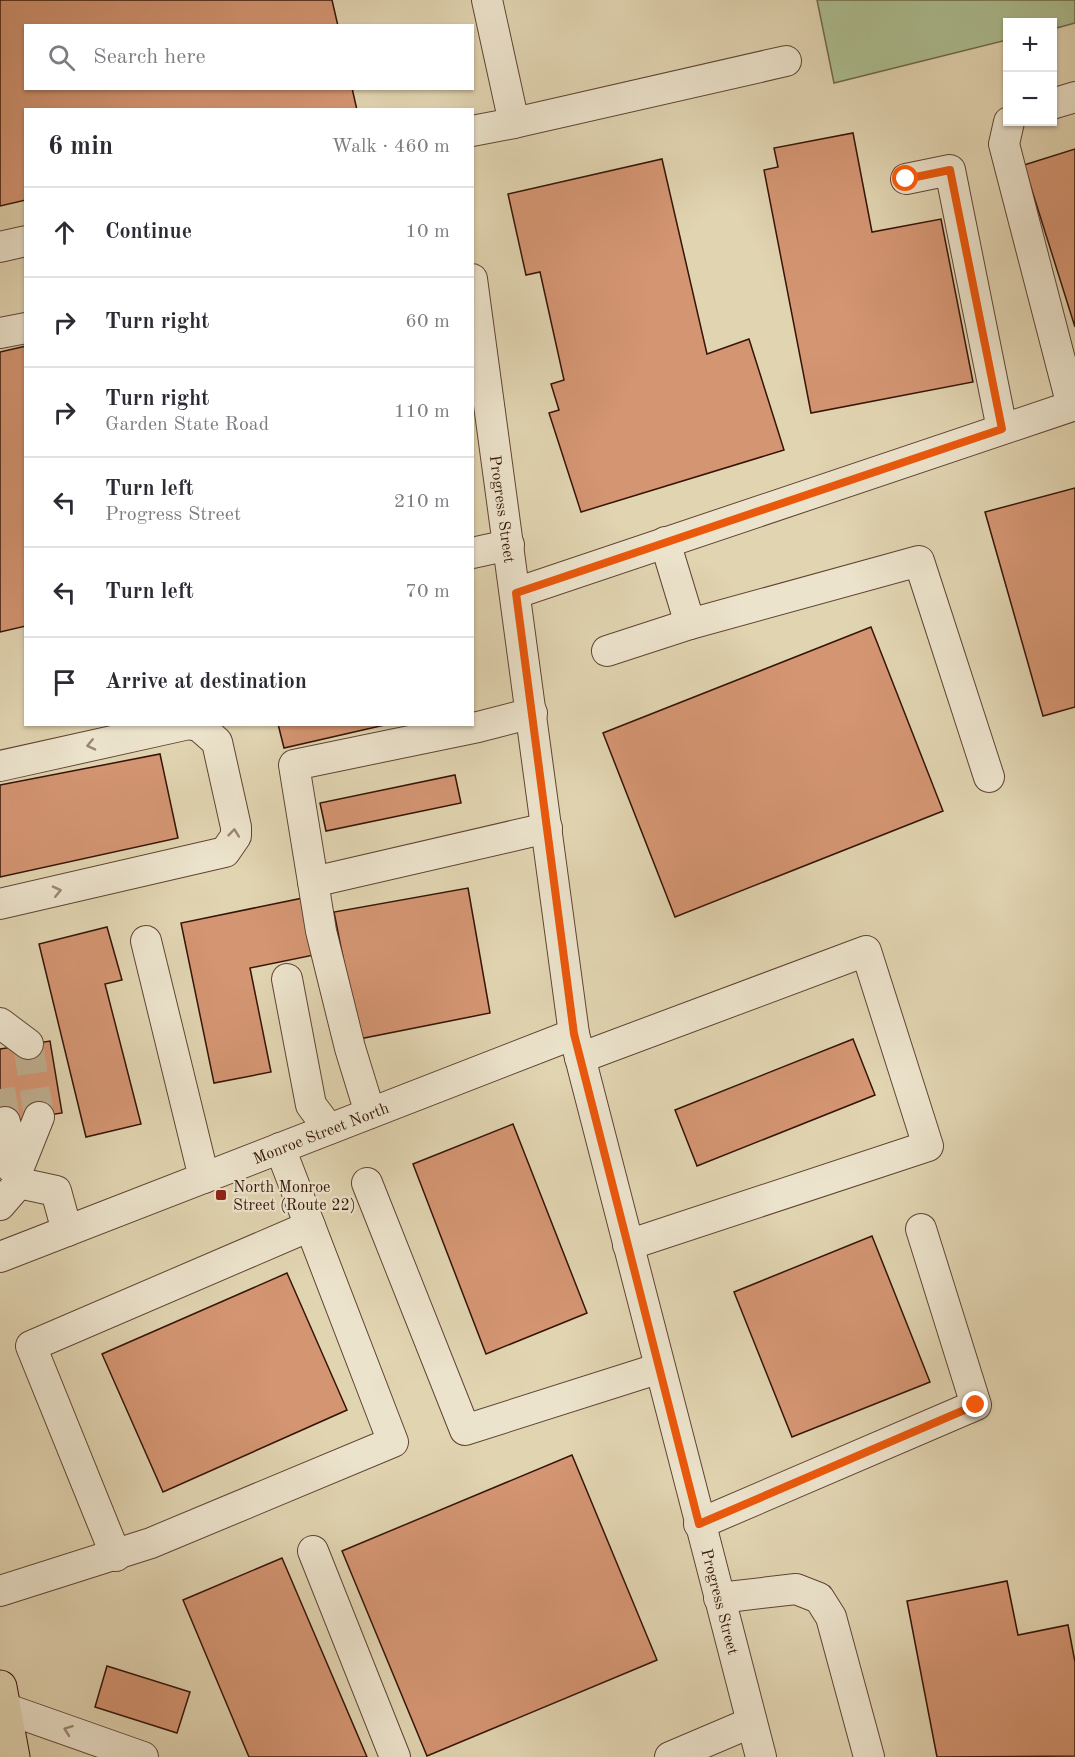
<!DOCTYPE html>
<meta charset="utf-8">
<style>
body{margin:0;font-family:"Old Standard TT",serif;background:#f7f7f7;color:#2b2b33}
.controls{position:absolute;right:18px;top:18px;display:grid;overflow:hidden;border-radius:0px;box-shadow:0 2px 4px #0004}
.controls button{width:54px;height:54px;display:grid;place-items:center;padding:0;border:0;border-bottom:2px solid #e1e1e2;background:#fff;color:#2b2b33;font:30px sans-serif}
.stop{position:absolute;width:18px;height:18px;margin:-14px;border:4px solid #ea580c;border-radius:50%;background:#fff}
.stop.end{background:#ea580c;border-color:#fff;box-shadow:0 2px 6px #0008}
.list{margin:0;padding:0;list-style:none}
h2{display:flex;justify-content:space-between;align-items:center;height:78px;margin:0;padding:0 24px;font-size:26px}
h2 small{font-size:20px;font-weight:400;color:#7c7c81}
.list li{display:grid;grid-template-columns:39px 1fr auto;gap:18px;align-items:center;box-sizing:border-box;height:90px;padding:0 24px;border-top:2px solid #e1e1e2}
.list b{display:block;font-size:22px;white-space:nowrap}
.list p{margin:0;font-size:20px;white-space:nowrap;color:#7c7c81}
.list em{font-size:20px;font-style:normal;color:#7c7c81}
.icon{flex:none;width:33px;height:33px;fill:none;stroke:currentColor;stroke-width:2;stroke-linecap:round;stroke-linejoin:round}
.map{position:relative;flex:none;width:1075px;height:1757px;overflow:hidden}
.search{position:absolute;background:#fff;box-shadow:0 2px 4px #0004;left:24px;top:24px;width:450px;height:66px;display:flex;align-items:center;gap:15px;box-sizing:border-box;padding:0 21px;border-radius:0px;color:#7c7c81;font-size:22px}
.panel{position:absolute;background:#fff;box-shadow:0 2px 4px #0004;left:24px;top:108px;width:450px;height:618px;border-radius:0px}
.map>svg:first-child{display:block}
.green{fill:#acbe91;stroke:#70694c;stroke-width:1.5}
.building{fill:#d49572;stroke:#351407;stroke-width:1.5}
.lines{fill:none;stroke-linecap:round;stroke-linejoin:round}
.minor-tunnel{stroke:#bfae8f;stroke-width:30;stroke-dasharray:30 15;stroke-linecap:butt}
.minor-casing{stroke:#604432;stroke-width:32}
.highway-casing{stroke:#351407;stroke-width:35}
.minor{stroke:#ece3cc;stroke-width:30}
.highway{stroke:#e1d4b1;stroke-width:33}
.oneway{stroke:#9a8673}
.route{stroke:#ea580c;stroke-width:8}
.poi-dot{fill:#8f2418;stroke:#ece3cc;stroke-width:2}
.labels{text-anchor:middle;stroke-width:4.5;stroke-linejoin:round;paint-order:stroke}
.street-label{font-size:16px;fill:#351407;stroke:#ece3cc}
.poi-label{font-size:16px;fill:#351407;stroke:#ece3cc;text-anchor:start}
</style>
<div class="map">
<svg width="1075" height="1757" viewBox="0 0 1075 1757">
<rect width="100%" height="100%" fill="#e1d4b1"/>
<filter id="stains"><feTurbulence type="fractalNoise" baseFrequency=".00333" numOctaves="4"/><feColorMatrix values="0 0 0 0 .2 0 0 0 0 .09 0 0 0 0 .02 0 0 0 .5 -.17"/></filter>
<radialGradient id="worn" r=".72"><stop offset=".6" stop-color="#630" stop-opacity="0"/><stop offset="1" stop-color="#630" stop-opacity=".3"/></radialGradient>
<path class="green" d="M817 0H1075V23L1053 29 1052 22H1008L1007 40 834 83Z"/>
<g class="building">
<path d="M0 0H332L338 26H26V88H352L357 110H26V200L0 206Z"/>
<path d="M853 133 872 232 941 219 973 382 811 413 764 170 778 167 774 148Z"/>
<path d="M1075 149V327L1024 165Z"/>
<path d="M662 159 707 354 749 339 784 450 581 512 549 413 559 410 551 384 564 380 540 272 526 275 508 194Z"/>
<path d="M26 346V626L0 632V352Z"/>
<path d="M1075 488V707L1043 716 985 512Z"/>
<path d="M871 627 943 811 675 917 603 733Z"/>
<path d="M278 724H389L284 748Z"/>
<path d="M160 754 178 838 0 877V785Z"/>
<path d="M455 775 461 803 326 831 320 803Z"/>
<path d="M468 888 490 1013 359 1039 334 912Z"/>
<path d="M303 898 314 955 250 968 271 1072 214 1083 181 923Z"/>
<path d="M107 927 122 980 105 984 141 1124 86 1137 39 944Z"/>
<path d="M853 1039 875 1095 697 1166 675 1110Z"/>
<path d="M50 1041 62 1113 0 1123V1049Z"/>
<path d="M513 1124 587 1313 486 1354 413 1164Z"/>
<path d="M872 1236 930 1382 792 1437 734 1292Z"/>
<path d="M287 1273 347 1410 163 1492 102 1354Z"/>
<path d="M572 1455 657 1660 427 1756 342 1551Z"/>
<path d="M282 1558 367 1757H249L183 1600Z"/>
<path d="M1007 1581 1018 1635 1068 1625 1075 1662V1756L937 1757 907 1601Z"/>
<path d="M107 1666 190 1692 177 1733 95 1707Z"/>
</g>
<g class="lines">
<g class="minor-tunnel">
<path d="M28 1044 39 1117"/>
<path d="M0 1089 5 1122"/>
</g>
<defs>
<g id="minor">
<path d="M487 0 514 123 786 61"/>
<path d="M1052 104 1075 97"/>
<path d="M1009 122 1004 144 1072 406"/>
<path d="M472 131 514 123"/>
<path d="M906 179 950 170 1002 429"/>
<path d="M0 247 26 241"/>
<path id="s1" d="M472 279 574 1034 761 1757"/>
<path d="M0 333 26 328"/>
<path d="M665 542 690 624 919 561 989 777"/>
<path d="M472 553 509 545"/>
<path d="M516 593 1075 405"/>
<path d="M607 651 690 624"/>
<path d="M0 766 189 724"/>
<path d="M313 882 547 828"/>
<path d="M0 904 225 852 236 836V827L217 742 200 727 190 724"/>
<path d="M146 941 204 1178"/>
<path d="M287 979 311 1105 329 1129"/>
<path d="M0 1023 28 1044"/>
<path d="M580 1058 866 951 928 1146 628 1245"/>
<path d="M370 1113 350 1048 321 931 294 765 478 727 532 713"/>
<path d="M5 1122 17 1172 39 1117"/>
<path d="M0 1158 17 1172 19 1183 56 1191 67 1231"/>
<path d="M367 1183 465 1430 660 1368"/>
<path d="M0 1205 19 1183"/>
<path id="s2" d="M0 1257 574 1034"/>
<path d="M699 1524 976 1405 921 1229"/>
<path d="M313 1551 395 1757"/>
<path d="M116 1556 31 1346 310 1226"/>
<path d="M0 1591 151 1543 393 1442 280 1148"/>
<path d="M719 1598 796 1589 819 1598 831 1617 869 1757"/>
<path d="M4 1708 143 1757"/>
<path d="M670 1757 750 1723"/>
</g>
<path id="highway" d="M0 1687 13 1757"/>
</defs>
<use href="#minor" class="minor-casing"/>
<use href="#highway" class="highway-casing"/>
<use href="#minor" class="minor"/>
<use href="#highway" class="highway"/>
</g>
<defs><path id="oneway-chevron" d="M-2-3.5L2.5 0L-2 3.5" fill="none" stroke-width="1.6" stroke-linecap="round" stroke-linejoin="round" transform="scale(1.5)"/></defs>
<g class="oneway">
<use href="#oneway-chevron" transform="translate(91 745) rotate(167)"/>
<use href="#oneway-chevron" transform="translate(234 833) rotate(-84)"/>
<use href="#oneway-chevron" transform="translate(57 891) rotate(-13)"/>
<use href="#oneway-chevron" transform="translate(68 1730) rotate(-160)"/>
</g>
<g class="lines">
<path class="route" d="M906 179 950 170 1002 429 516 593 574 1034 699 1524 976 1405"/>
</g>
<rect class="poi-dot" x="215" y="1189" width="12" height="12" rx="3"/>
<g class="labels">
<g class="street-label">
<text dy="6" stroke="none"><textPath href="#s1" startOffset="232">Progress Street</textPath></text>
<text dy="6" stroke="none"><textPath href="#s2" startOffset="344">Monroe Street North</textPath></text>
<text dy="6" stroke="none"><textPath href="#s1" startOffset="1348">Progress Street</textPath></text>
</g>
<g class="poi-label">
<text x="233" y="1192">North Monroe<tspan x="233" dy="18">Street (Route 22)</tspan></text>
</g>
</g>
<rect width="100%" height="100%" filter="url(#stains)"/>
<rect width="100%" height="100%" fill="url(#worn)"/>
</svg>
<div class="controls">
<button>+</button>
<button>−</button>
</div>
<div class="stop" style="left:906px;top:179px"></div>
<div class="stop end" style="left:976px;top:1405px"></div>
<div class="search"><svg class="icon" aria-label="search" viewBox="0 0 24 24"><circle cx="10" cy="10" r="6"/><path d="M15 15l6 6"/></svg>Search here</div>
<section class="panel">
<h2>6 min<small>Walk · 460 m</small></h2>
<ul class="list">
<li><svg class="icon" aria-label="ahead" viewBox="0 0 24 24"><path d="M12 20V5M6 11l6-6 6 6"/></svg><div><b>Continue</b></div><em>10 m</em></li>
<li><svg class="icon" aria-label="right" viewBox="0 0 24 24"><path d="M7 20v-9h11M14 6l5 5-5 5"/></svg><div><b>Turn right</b></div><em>60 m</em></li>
<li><svg class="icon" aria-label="right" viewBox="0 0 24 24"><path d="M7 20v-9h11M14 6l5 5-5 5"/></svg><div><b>Turn right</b><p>Garden State Road</p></div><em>110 m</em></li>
<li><svg class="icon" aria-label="left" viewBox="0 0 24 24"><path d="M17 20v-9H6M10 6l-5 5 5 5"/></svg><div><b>Turn left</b><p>Progress Street</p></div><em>210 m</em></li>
<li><svg class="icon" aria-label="left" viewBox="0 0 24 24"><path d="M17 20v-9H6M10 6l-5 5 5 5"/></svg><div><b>Turn left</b></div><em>70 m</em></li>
<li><svg class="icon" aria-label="arrive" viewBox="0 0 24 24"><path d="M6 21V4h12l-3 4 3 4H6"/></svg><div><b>Arrive at destination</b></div></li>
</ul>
</section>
</div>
